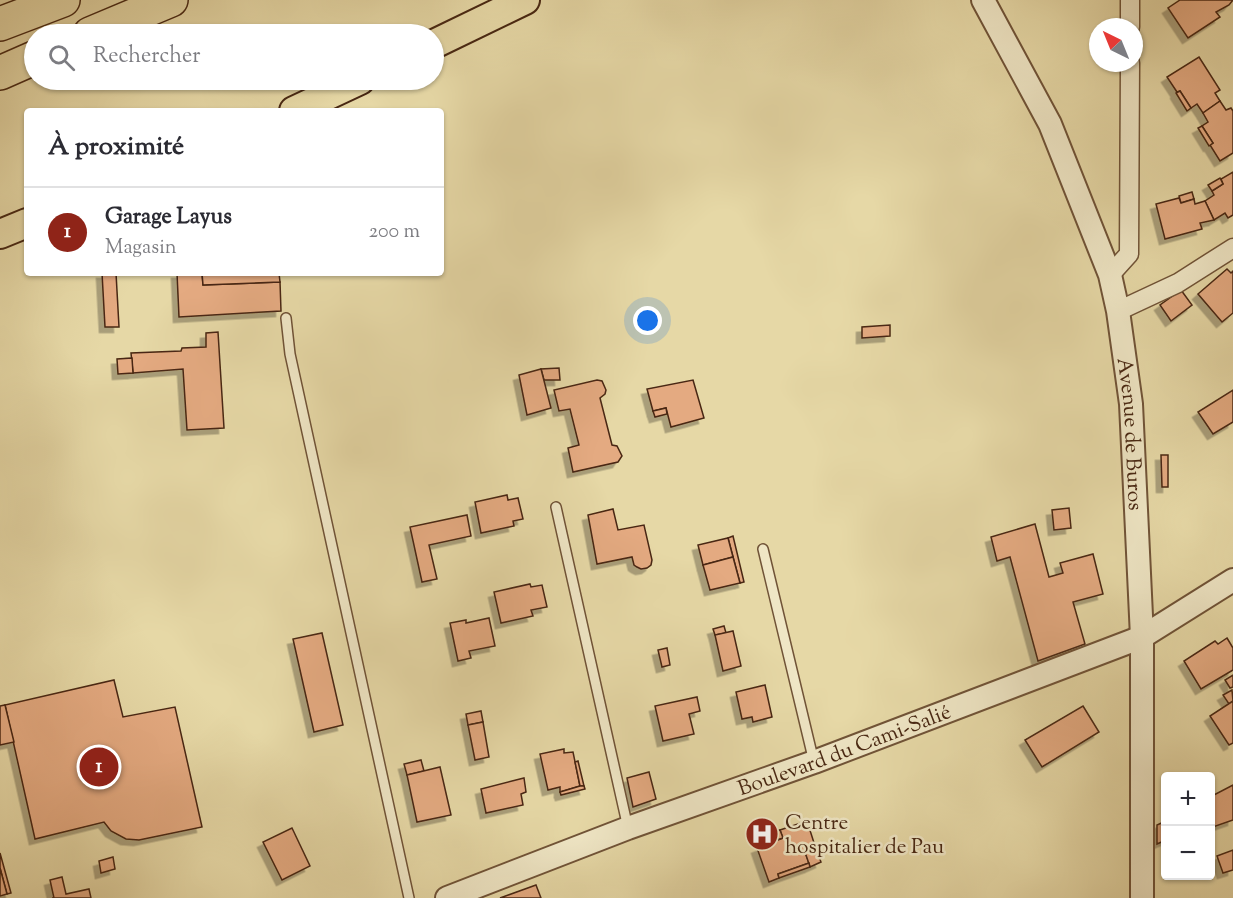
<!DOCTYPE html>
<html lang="fr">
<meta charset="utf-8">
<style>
body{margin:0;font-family:"Sorts Mill Goudy",serif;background:#f7f7f7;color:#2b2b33}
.controls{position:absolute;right:18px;bottom:18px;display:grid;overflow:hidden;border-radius:6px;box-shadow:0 2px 4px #0004}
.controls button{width:54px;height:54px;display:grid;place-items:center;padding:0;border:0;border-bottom:2px solid #e1e1e2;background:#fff;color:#2b2b33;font:30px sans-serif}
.compass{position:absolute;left:1089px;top:18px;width:54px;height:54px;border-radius:50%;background:#fff;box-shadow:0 2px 4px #0004;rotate:317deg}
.you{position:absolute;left:648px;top:321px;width:21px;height:21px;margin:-15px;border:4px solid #fff;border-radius:50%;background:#1a73e8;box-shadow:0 0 0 9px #1a73e833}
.badge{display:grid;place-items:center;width:39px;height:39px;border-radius:50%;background:#8f2418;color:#fff;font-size:20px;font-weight:700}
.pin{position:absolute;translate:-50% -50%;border:3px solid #fff;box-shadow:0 2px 6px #0006}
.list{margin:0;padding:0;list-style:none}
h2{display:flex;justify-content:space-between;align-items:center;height:78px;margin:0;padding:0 24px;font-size:26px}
h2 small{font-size:20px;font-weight:400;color:#7c7c81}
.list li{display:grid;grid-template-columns:39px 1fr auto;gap:18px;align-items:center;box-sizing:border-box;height:90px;padding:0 24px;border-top:2px solid #e1e1e2}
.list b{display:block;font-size:22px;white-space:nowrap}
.list p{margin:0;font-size:20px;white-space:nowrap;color:#7c7c81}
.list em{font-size:20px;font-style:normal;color:#7c7c81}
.icon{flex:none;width:33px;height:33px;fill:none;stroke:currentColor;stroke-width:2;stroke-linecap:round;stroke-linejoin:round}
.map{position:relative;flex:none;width:1233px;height:898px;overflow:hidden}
.search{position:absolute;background:#fff;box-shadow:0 2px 4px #0004;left:24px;top:24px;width:420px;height:66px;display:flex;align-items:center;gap:15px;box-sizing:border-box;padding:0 21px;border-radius:33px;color:#7c7c81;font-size:22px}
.panel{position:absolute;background:#fff;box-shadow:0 2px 4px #0004;left:24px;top:108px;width:420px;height:168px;border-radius:6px}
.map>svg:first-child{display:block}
.building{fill:#e4aa81;stroke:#482712;stroke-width:1.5;filter:url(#shadow)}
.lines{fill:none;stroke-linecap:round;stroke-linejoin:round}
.service-casing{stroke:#705337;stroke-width:12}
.minor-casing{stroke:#705337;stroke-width:21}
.tertiary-casing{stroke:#705337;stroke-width:26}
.primary-casing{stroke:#482712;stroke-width:32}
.motorway-casing{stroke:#482712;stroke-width:36}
.service{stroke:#efe6c5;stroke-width:9}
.minor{stroke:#efe6c5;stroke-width:18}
.tertiary{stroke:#efe6c5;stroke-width:22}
.primary{stroke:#e6d8a6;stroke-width:28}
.motorway{stroke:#e6d8a6;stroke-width:33}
.labels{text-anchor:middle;stroke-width:5;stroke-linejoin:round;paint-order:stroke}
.street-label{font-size:21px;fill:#482712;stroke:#efe6c5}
.poi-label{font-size:21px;fill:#482712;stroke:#efe6c5;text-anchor:start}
</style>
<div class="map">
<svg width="1233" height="898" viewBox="0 0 1233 898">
<defs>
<filter id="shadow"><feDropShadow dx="-5.5" dy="5.5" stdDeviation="0" flood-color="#0004"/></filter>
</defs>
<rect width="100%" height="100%" fill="#e6d8a6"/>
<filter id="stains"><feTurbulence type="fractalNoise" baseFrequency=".00333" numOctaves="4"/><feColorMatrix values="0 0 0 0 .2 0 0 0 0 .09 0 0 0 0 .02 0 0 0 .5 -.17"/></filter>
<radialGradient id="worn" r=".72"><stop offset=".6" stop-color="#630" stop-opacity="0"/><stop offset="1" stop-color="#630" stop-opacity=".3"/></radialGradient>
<g class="building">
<path d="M1180 0H1233L1229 5 1216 12 1220 17 1188 38 1168 8Z"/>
<path d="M1199 57 1220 90 1215 93 1220 101 1203 113 1197 104 1191 108 1180 91 1177 92 1167 77Z"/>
<path d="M1180 91 1191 108 1187 111 1176 93Z"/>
<path d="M1220 101 1226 110 1231 108 1233 111V153L1220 161 1210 145 1213 143 1202 126 1208 122 1203 113Z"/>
<path d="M1202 126 1213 143 1209 146 1198 128Z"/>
<path d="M1233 172V215L1228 218 1225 213 1214 220 1205 201 1214 195 1212 191 1223 184 1221 179Z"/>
<path d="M1220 178 1223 184 1212 191 1208 185Z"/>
<path d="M1192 192 1194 199 1181 203 1179 196Z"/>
<path d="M1179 198 1181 203 1194 199 1195 204 1205 201 1214 220 1200 223 1202 229 1165 239 1156 204Z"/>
<path d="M1227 269 1231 273 1233 271V313L1222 322 1198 294Z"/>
<path d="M102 273H116L119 327H105Z"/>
<path d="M177 273H202L203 285 280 282 281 311 179 317Z"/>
<path d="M202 273H279L280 282 203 285Z"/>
<path d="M1181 290 1192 305 1171 321 1160 305Z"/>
<path d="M890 325V336L862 338V327Z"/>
<path d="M218 332 224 428 187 430 183 369 133 373 131 353 181 351 182 348 206 347V333Z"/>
<path d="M132 358 133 373 118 374 117 359Z"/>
<path d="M559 368 560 380H544L541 369Z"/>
<path d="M541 369 551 408 527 415 519 375Z"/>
<path d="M597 380 602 381 606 390 605 394 600 398 612 445 617 446 622 456 618 462 573 472 568 448 579 445 570 409 559 411 554 390Z"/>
<path d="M693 380 704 418 671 427 666 408 653 411 647 389Z"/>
<path d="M1233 390V422L1213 434 1198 412Z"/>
<path d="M666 408 667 414 655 417 653 411Z"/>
<path d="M1161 455H1168V487H1162Z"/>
<path d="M507 495 508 500 518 498 523 519 513 521 514 526 481 533 475 502Z"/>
<path d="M1069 508 1071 528 1054 530 1052 510Z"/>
<path d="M613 509 618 530 644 525 652 560 651 565 647 568 641 569 637 567 634 565 632 557 597 564 588 515Z"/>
<path d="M467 515 471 536 429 545 437 579 422 582 410 527Z"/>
<path d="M1035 524 1049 577 1063 573 1060 563 1093 554 1103 594 1073 602 1085 644 1038 661 1010 557 997 561 991 537Z"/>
<path d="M733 536 744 582 740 583 728 538Z"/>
<path d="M728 538 733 557 703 565 698 545Z"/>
<path d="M733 557 740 583 710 590 703 565Z"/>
<path d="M530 584 531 587 542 585 547 607 531 610 533 616 501 623 494 592Z"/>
<path d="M489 618 495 646 469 651 471 658 458 661 450 623 466 620V623Z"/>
<path d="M724 626 726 633 715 635 713 629Z"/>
<path d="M733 631 741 666 723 671 715 635Z"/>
<path d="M322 633 343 725 314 732 293 639Z"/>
<path d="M1227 638 1233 648V670L1201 689 1184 661 1215 641 1218 644Z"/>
<path d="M667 648 670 665 662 667 658 650Z"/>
<path d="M1233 675V687L1230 688 1225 680Z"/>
<path d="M114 680 123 717 175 707 202 827 139 840 126 839 111 831 104 822 35 839 5 705Z"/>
<path d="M765 685 772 717 753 722 752 717 742 719 736 692Z"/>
<path d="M1232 690 1233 701 1229 704 1223 695Z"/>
<path d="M697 697 700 711 689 714 694 734 663 741 655 706Z"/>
<path d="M1233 701V743L1229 745 1210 716Z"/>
<path d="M5 705 14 742 0 745V706Z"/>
<path d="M1083 706 1099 732 1042 767 1025 740Z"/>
<path d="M481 711 483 722 468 725 466 714Z"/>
<path d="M483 722 489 757 475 760 468 725Z"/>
<path d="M564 749V753L573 752 580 786 560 792V787L548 790 540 754Z"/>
<path d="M421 760 424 771 407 775 404 764Z"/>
<path d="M578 761 584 786H580L575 762Z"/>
<path d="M440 767 451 815 417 822 407 775Z"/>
<path d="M649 772 656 799 633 807 627 778Z"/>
<path d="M524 778 526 792 521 794 523 805 486 813 481 789Z"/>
<path d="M1233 785V820L1210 828V797Z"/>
<path d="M580 786H584L585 789 561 795 560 792Z"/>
<path d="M807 821 816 849 805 852 809 863 778 874 779 878 769 882 757 848 783 838 780 830Z"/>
<path d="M1166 821V840L1157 844V825Z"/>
<path d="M292 828 310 866 282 880 263 842Z"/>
<path d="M780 830 783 838 773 841 771 833Z"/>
<path d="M816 849 821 862 810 867 805 852Z"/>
<path d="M1233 850V870L1223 873 1217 856Z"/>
<path d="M0 853 11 893 7 894 0 868Z"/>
<path d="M113 857 115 869 101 873 99 861Z"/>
<path d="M809 863 810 867 779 878 778 874Z"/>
<path d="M0 868 7 894 0 896Z"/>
<path d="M62 877 66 894 89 889 91 898H52H54L50 880Z"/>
<path d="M536 885 541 898H500Z"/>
</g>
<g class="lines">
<defs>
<g id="service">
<path d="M286 318 290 354 409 898"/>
<path d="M556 507 628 828"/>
<path d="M763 549 814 762"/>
</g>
<g id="minor">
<path d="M1130 27V0"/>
<path d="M1110 275 1129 254 1130 63"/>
<path d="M1118 311 1178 283 1233 248"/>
</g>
<g id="tertiary">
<path id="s1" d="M983 0 1050 124 1110 275 1118 311 1131 404 1142 637V898"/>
<path id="s2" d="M447 898 628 828 814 762 1142 637 1233 580"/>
</g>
<g id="primary">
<path d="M434 44 525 0"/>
<path d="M294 111 360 80"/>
<path d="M0 234 27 223"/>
</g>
<g id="motorway">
<path d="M0 24 63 0"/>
<path d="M90 34 171 0"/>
<path d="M0 73 34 58"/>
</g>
</defs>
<use href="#service" class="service-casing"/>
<use href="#minor" class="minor-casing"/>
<use href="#tertiary" class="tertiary-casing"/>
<use href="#primary" class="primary-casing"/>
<use href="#motorway" class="motorway-casing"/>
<use href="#service" class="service"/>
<use href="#minor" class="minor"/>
<use href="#tertiary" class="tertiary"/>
<use href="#primary" class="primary"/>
<use href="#motorway" class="motorway"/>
</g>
<defs>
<symbol id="hospital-disc" viewBox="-11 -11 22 22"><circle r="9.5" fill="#8f2418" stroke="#efe6c5"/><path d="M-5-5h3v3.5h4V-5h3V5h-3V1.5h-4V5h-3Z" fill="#fff"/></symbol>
</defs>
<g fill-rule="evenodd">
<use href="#hospital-disc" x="743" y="815" width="38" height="38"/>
</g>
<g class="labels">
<g class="street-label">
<text dy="7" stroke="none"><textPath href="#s1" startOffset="464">Avenue de Buros</textPath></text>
<text dy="7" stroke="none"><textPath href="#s2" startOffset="424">Boulevard du Cami-Salié</textPath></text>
</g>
<g class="poi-label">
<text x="785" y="829">Centre<tspan x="785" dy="24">hospitalier de Pau</tspan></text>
</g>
</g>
<rect width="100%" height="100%" filter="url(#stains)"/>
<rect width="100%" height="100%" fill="url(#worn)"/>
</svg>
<div class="controls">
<button>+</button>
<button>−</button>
</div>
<svg class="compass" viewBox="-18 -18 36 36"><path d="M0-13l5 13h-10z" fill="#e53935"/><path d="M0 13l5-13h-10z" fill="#7c7c81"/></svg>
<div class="you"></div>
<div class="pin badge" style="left:99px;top:767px">1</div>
<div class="search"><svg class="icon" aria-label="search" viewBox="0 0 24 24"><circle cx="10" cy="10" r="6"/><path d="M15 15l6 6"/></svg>Rechercher</div>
<section class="panel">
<h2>À proximité<small></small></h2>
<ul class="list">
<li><span class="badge">1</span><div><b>Garage Layus</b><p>Magasin</p></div><em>200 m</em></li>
</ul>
</section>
</div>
